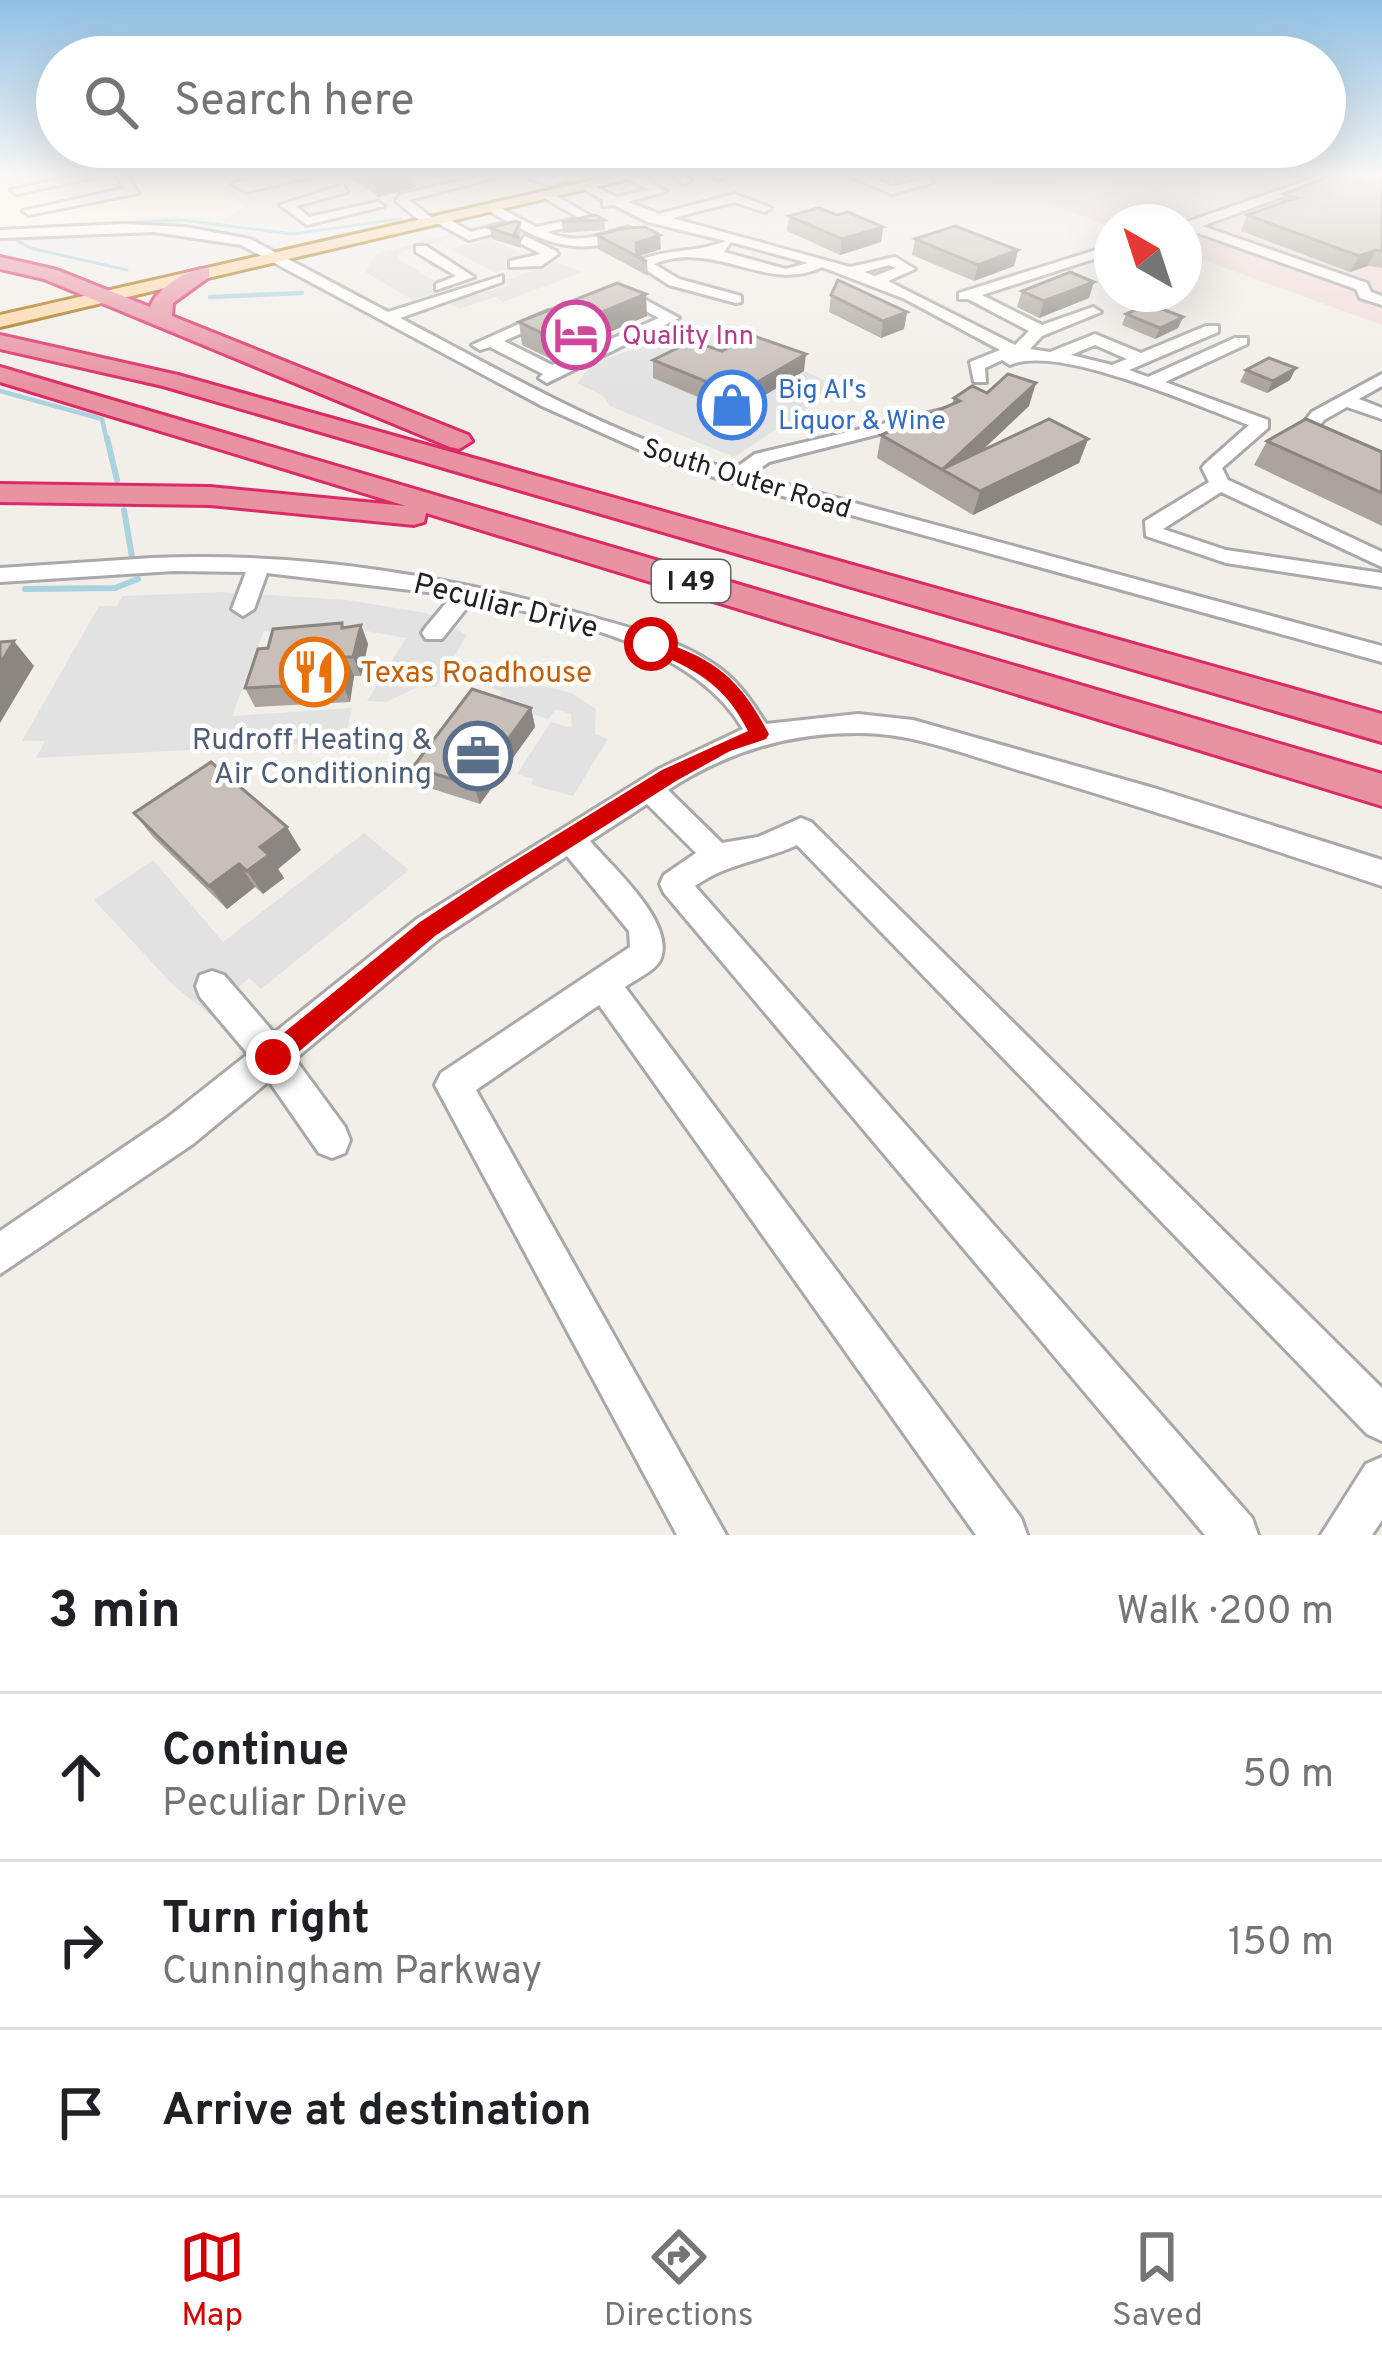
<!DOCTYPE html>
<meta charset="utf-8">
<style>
body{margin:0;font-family:Overpass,sans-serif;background:#f2f2f2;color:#202124}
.compass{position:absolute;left:1094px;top:204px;width:108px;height:108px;border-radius:50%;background:#fff;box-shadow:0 12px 48px #0002;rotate:321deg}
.stop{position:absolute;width:36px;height:36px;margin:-27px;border:9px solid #d40000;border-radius:50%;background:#fff}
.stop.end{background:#d40000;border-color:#fff;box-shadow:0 3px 12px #0008}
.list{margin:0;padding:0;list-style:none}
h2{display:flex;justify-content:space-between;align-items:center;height:156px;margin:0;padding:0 48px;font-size:51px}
h2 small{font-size:39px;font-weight:400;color:#757577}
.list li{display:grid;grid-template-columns:78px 1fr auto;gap:36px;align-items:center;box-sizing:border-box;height:168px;padding:0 48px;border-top:3px solid #e0e0e0}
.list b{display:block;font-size:45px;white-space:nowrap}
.list p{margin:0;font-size:39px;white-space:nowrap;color:#757577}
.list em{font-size:39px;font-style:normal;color:#757577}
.icon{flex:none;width:66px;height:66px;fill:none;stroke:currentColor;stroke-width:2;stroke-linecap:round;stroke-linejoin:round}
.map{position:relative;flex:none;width:1382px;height:1535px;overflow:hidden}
.search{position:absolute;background:#fff;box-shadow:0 12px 48px #0002;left:36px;right:36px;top:36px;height:132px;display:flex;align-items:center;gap:30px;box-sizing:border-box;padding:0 42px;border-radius:66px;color:#757577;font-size:45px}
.sheet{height:660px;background:#fff}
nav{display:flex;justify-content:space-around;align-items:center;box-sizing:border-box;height:168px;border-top:3px solid #e0e0e0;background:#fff;font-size:33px;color:#757577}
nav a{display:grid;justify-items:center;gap:6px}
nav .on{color:#d40000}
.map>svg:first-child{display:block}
.commercial{fill:#f2dad9}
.education{fill:#ffffe5}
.parking{fill:#e2e2e2}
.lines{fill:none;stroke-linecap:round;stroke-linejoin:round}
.stream-far2{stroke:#aad3df;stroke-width:3}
.stream-far1{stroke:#aad3df;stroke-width:4.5}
.stream{stroke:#aad3df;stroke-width:6}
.minor-casing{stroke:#a9a9a9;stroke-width:6}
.major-casing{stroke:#a06b00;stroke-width:6}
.highway-casing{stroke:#dc2a67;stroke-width:6}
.minor{fill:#fff;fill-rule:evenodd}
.major{fill:#fcd6a4;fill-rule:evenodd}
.highway{fill:#e892a2;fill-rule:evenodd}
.wall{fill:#aba49e}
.shaded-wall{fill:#8b8681}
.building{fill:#c7bfb8;stroke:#8b8681;stroke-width:3}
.route{fill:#d40000}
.labels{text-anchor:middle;stroke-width:9;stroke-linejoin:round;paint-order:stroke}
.far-hotel-label{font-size:27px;fill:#b23c85;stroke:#fff;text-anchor:start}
.far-shop-label{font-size:27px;fill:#366cbe;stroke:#fff;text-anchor:start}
.far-street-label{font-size:27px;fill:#222;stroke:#fff}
.shield{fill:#fff;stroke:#646464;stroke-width:3}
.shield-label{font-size:27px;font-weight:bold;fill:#222}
.street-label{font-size:30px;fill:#222;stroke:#fff}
.food-label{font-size:30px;fill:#c56008;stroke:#fff;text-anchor:start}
.service-label{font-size:30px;fill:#4e5e75;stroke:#fff;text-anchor:end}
</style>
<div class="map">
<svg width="1382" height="1535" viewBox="0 0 1382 1535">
<rect width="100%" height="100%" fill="#f2efe9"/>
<path class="commercial" d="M964 173H1382V325L1184 253V222H1112V227Z"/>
<path class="education" d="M0 173H208L244 207 223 219 176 216 0 227Z"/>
<g class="parking">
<path d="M1035 173H1327L1175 222Z"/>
<path d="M449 234 456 237 401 252 397 258 440 284 431 287 438 292 413 300 365 272 376 254Z"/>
<path d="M489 239 535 259 496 273 450 249Z"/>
<path d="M557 262 582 272 503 302 495 297 459 309 448 303 509 285 504 281Z"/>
<path d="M696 327 750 352 736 412 804 371 840 387 734 457 610 406 603 396 577 383 594 363Z"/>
<path d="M223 592 347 600 426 613 467 635 436 687 420 686 386 702 367 701 406 638 337 626 329 637 264 631 232 716 352 708 345 742 36 758 45 741H22L99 606H117L122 596Z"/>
<path d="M501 675 571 693 596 709 595 734 608 739 573 796 531 785 533 779 517 774 551 722 572 728 571 714 556 709 548 719 499 703 502 691 491 688Z"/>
<path d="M364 833 409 870 261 989 249 978 209 1014 174 986 94 900 153 860 223 942Z"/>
</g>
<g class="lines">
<g class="stream-far2">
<path d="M34 227 181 220 293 234 400 219"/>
<path d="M0 229 13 228"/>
<path d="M13 238 30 248 127 270"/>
</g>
<g class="stream-far1">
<path d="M210 297 302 293"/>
<path d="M0 391 102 419 107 441"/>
</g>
<g class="stream">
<path d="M107 438 117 480"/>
<path d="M124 510 132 557"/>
<path d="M25 589 115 588 138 579"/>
</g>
<defs>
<g id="minor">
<path d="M86 173H113L17 194 11 190Z"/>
<path d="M113 173H126L138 193 29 215 23 211 126 188Z"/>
<path d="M268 173H291L287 176 324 173 247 192 232 184Z"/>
<path d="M490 173 508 174 409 200 436 221 447 218 471 232 508 222 491 212 495 205 536 227 579 218 546 199 550 192 597 220 547 232C577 245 599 236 628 227L635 231C595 255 557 249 518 227L469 240 437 223 426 226 396 201 400 195Z"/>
<path d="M533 173 549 177 590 173 549 185 519 175Z"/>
<path d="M632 173 666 191 628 202 659 214 735 194 771 208 765 212 734 202 672 218 850 267 895 257 915 269 888 281 1015 345 1029 331 968 299H959V293L1112 245V253L982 295 1042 325 1093 307 1101 312 1042 336 1030 349 1050 352 1095 334 1141 353 1206 326H1218V332L1129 370 1148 377 1235 338H1247V344L1165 382 1268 420V428L1222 468 1228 480 1382 552V567L1221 492 1163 529 1226 550 1382 573V587L1226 563 1146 536 1145 521 1209 482 1202 468 1205 464 1249 425C1198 406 1056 343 1010 365L1002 360 985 368 986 382H974L970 362 1000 350 905 299 822 267C766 294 716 239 654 264L679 279 741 296V302L736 303 669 285 640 266V260C670 248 698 253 726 241L648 222 614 205 603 206V200L580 187 590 184 616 197 649 190 628 179ZM731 242 808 263 786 269 724 252ZM889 265 896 268 875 276 864 272ZM1095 345 1127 359 1112 365 1071 355Z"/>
<path d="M664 173H680L691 180 685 184Z"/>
<path d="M708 173H723L725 176 719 180Z"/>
<path d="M915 173H927L933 182 892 194 849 176 859 173 893 186 920 180Z"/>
<path d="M1329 173H1348L1202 226 1367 283 1371 292 1382 296V305L1360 298 1356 289 1184 228V223Z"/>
<path d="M343 185 347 192 296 206 309 217 378 202 384 206 307 225 280 205Z"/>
<path d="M123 224 185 227 250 239 388 312 502 276V282L400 318C507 374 616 438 733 470L755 454 950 408V416L769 462 751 475 1382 646V662L678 467 542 406 241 245 154 232 0 238V230Z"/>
<path d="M525 236 556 251 558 254 541 266 510 267V261L541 254 520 243Z"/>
<path d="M416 246H426L474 277 436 290V284L456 276 416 252Z"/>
<path d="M611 289 629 291 679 318 547 383 539 378 543 374 490 347 480 350 472 345 548 311H558V317L504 341 552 365 659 318 621 298 606 296V290Z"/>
<path d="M1382 374V386L1359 399 1382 408V419L1347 407 1324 420 1312 435H1300L1297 431 1312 412Z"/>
<path d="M152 558C299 552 444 574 584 615 627 627 674 638 712 663 736 678 751 700 766 724L858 714 913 720 1157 789 1382 860V886C1263 846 1145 808 1025 772 972 757 913 732 857 733 787 733 726 752 668 790L722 843 758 837 801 818 811 822 1382 1388V1441L1367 1434 797 845C760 862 729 862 695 886L1252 1518 1258 1535H1205L664 893 660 884 664 875 696 853 647 804 590 841C612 867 674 921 661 958 657 970 636 979 625 987L1021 1518 1027 1535H976L599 1005 476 1090 726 1535H677L435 1085 441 1073 630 947 629 931 567 856 439 939 295 1059 345 1127 350 1140 345 1153 332 1158 319 1153 269 1081 193 1144 0 1274V1231L167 1118 248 1054 200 997 196 986 200 975 212 971 224 975 274 1033 417 919 659 769 743 729C694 645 564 619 473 600L442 639H426L422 633 426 627 452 596 436 593 267 573 254 609 243 616 232 609 246 572 174 571 0 582V568Z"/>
<path d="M1382 1457V1520L1372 1535H1321L1366 1464Z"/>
</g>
<path id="major" d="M624 173H654L0 327V315Z"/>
<g id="highway">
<path d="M0 257 57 270 150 307C157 288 190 267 209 269V277L173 303 172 316 468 435 472 441 459 449 450 447 44 279 0 269Z"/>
<path d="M0 335 178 375 1382 714V742L163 386 0 349Z"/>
<path d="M0 367 1382 774V806L426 513 424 522 414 525 210 505 0 502V484L210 487 406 506 0 382Z"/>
</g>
</defs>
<use href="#minor" class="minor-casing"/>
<use href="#major" class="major-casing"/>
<use href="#highway" class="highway-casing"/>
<use href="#minor" class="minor"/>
<use href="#major" class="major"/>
<use href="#highway" class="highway"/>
</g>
<g class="wall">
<path d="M344 173H413L416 187 378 197Z"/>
<path d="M1382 173V268L1368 266 1350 272 1241 231 1247 215 1280 204 1284 194Z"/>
<path d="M837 215 883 227 881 242 840 255 787 231 789 216Z"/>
<path d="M604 220 605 230 563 233 562 222Z"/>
<path d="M520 223 521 248 492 239 490 228Z"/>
<path d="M597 235 661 249 639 256 647 262 648 276 598 249Z"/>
<path d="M915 239 1018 250 1014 266 974 281 912 255Z"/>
<path d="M1022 291 1089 298 1039 318 1017 307Z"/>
<path d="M831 295 907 312 904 329 881 338 829 312Z"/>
<path d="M1126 314 1183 317 1178 328 1155 339 1122 325Z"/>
<path d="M647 316 549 358 522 345 519 322Z"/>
<path d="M722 351 804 371 736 413 653 378V360Z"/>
<path d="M1246 370 1290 380 1267 393 1240 382Z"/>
<path d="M987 393 1029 406 981 451 1088 439 1079 463 973 515 877 458 881 435 952 404 954 398Z"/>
<path d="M1267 441 1382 452V526L1254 465Z"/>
<path d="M342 623 344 628 361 625 368 644 361 676H354L350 702 255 707 245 688 268 648Z"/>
<path d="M531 708 535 727 480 804 420 785 413 767Z"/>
<path d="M134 813 301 850 278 869 284 878 263 894 255 887 227 909 153 837Z"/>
</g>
<g class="shaded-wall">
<path d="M389 173H413L416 187 378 197 373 178Z"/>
<path d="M895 173H913L912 177 893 181Z"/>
<path d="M883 227 881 242 840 255 842 239Z"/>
<path d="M660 235 661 249 636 257V243Z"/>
<path d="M1018 250 1014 266 974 281 978 265Z"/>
<path d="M1376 250 1368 266 1350 272 1359 256Z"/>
<path d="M1094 282 1089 298 1039 318 1044 301Z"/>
<path d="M646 294 647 316 549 358 546 335Z"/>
<path d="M907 312 904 329 881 338 883 321Z"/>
<path d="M1183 317 1178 328 1155 339 1160 328Z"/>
<path d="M806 354 804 371 736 413 737 394Z"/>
<path d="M1296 368 1290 380 1267 393 1273 381Z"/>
<path d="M1036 383 1029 406 954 477 943 470Z"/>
<path d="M1088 439 1079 463 973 515 980 491Z"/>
<path d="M361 625 368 644 361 676 353 657Z"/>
<path d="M14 641 34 666 0 723V664Z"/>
<path d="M346 657 354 676 350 702 342 683Z"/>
<path d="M531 708 535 727 480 804 474 786Z"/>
<path d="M287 827 301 850 278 869 284 878 263 894 247 871 260 847Z"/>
<path d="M239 864 255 887 227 909 209 886Z"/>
</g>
<g class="building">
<path d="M367 173H389L373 178Z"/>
<path d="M1338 173H1382V251L1376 250 1359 256 1247 215 1296 198 1284 194Z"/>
<path d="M818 208 837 215 848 212 883 227 842 239 789 216Z"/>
<path d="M595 215 604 220 562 222Z"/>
<path d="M516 221 520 223 514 234 519 238 490 228Z"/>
<path d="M955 226 1018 250 978 265 915 239Z"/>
<path d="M645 227 660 235 636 243 637 255 647 262 597 235 625 228Z"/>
<path d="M1070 272 1094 282 1044 301 1022 291Z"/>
<path d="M838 280 907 312 883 321 831 295Z"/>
<path d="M617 283 646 294 546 335 519 322Z"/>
<path d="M1149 304 1183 317 1160 328 1126 314Z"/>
<path d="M751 335 806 354 737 394 653 360 692 341 722 351Z"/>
<path d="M1269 358 1296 368 1273 381 1246 370Z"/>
<path d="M1008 374 1036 383 943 469 1049 419 1088 439 980 491 881 435 960 401 954 398 972 386 987 393Z"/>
<path d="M1306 419 1382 452V493L1267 441Z"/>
<path d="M342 623V628L361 625 353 657H346L342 683 245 688 258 649 268 648 273 629Z"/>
<path d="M14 641 0 664V642Z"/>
<path d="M472 689 531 708 474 786 413 767Z"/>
<path d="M211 762 287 827 260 847 269 855 247 871 239 864 209 886 134 813Z"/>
</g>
<linearGradient id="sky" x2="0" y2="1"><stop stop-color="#8fc0e4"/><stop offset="0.45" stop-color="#f9f8f5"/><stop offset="1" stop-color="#f9f8f5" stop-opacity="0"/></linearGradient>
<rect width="1382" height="388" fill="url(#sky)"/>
<path class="route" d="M651 638C714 658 738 676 769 734L766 739 730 751 676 781 502 891 435 936 282 1066H264L261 1057 264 1049 420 922 487 878 662 770 748 731C724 683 693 668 645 648V640Z"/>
<defs>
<symbol id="hotel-ring" viewBox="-11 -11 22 22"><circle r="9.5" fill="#fff" stroke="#d1479c" stroke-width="1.5"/><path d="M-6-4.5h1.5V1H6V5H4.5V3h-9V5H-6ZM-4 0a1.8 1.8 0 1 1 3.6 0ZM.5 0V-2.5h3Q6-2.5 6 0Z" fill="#d1479c"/></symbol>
<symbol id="shop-ring" viewBox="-11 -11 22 22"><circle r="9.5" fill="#fff" stroke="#3f7fe0" stroke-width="1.5"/><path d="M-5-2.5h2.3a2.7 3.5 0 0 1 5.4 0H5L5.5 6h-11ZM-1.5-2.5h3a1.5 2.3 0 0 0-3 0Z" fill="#3f7fe0"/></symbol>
<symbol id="restaurant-ring" viewBox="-11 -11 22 22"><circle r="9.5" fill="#fff" stroke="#e8710a" stroke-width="1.5"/><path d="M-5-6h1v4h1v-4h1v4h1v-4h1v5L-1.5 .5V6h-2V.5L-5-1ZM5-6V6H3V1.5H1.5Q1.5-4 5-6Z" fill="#e8710a"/></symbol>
<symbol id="office-ring" viewBox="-11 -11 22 22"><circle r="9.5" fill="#fff" stroke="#5c6f8a" stroke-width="1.5"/><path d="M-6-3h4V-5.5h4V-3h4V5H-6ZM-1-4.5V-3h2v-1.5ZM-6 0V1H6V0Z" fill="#5c6f8a"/></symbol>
</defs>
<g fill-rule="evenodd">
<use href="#hotel-ring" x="538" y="297" width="76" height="76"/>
<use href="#shop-ring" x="694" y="367" width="76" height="76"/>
<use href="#restaurant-ring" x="276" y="634" width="76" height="76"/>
<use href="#office-ring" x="440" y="718" width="76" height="76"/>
</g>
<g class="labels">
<g class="far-hotel-label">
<text x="622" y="344">Quality Inn</text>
</g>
<g class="far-shop-label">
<text x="778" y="398">Big Al's<tspan x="778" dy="31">Liquor &amp; Wine</tspan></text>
</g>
<g class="far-street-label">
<text transform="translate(747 478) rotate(17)" y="9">South Outer Road</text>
</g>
<rect class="shield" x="652" y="560" width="78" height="42" rx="9"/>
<g class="shield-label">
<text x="691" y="590">I 49</text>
</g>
<g class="street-label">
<text transform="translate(506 605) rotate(14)" y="10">Peculiar Drive</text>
</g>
<g class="food-label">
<text x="360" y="682">Texas Roadhouse</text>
</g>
<g class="service-label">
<text x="432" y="749">Rudroff Heating &amp;<tspan x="432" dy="34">Air Conditioning</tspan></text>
</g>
</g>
</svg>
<svg class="compass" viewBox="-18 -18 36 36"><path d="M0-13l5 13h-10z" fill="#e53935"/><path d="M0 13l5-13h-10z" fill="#757577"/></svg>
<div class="stop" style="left:651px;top:644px"></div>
<div class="stop end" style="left:273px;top:1057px"></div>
<div class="search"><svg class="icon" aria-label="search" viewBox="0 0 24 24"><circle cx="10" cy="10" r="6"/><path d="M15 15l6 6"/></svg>Search here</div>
</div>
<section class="sheet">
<h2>3 min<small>Walk · 200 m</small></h2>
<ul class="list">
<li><svg class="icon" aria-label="ahead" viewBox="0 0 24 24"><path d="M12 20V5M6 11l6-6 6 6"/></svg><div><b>Continue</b><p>Peculiar Drive</p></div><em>50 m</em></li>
<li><svg class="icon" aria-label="right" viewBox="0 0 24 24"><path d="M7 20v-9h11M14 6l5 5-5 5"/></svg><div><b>Turn right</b><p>Cunningham Parkway</p></div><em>150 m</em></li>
<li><svg class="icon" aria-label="arrive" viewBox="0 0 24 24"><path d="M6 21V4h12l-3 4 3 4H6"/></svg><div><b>Arrive at destination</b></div></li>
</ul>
</section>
<nav>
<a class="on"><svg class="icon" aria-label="map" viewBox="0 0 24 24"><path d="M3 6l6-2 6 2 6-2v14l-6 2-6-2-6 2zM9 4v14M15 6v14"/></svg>Map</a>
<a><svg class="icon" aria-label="directions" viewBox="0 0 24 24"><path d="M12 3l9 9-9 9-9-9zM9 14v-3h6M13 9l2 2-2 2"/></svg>Directions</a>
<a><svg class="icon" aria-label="saved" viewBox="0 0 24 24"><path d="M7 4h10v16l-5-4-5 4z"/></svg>Saved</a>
</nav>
